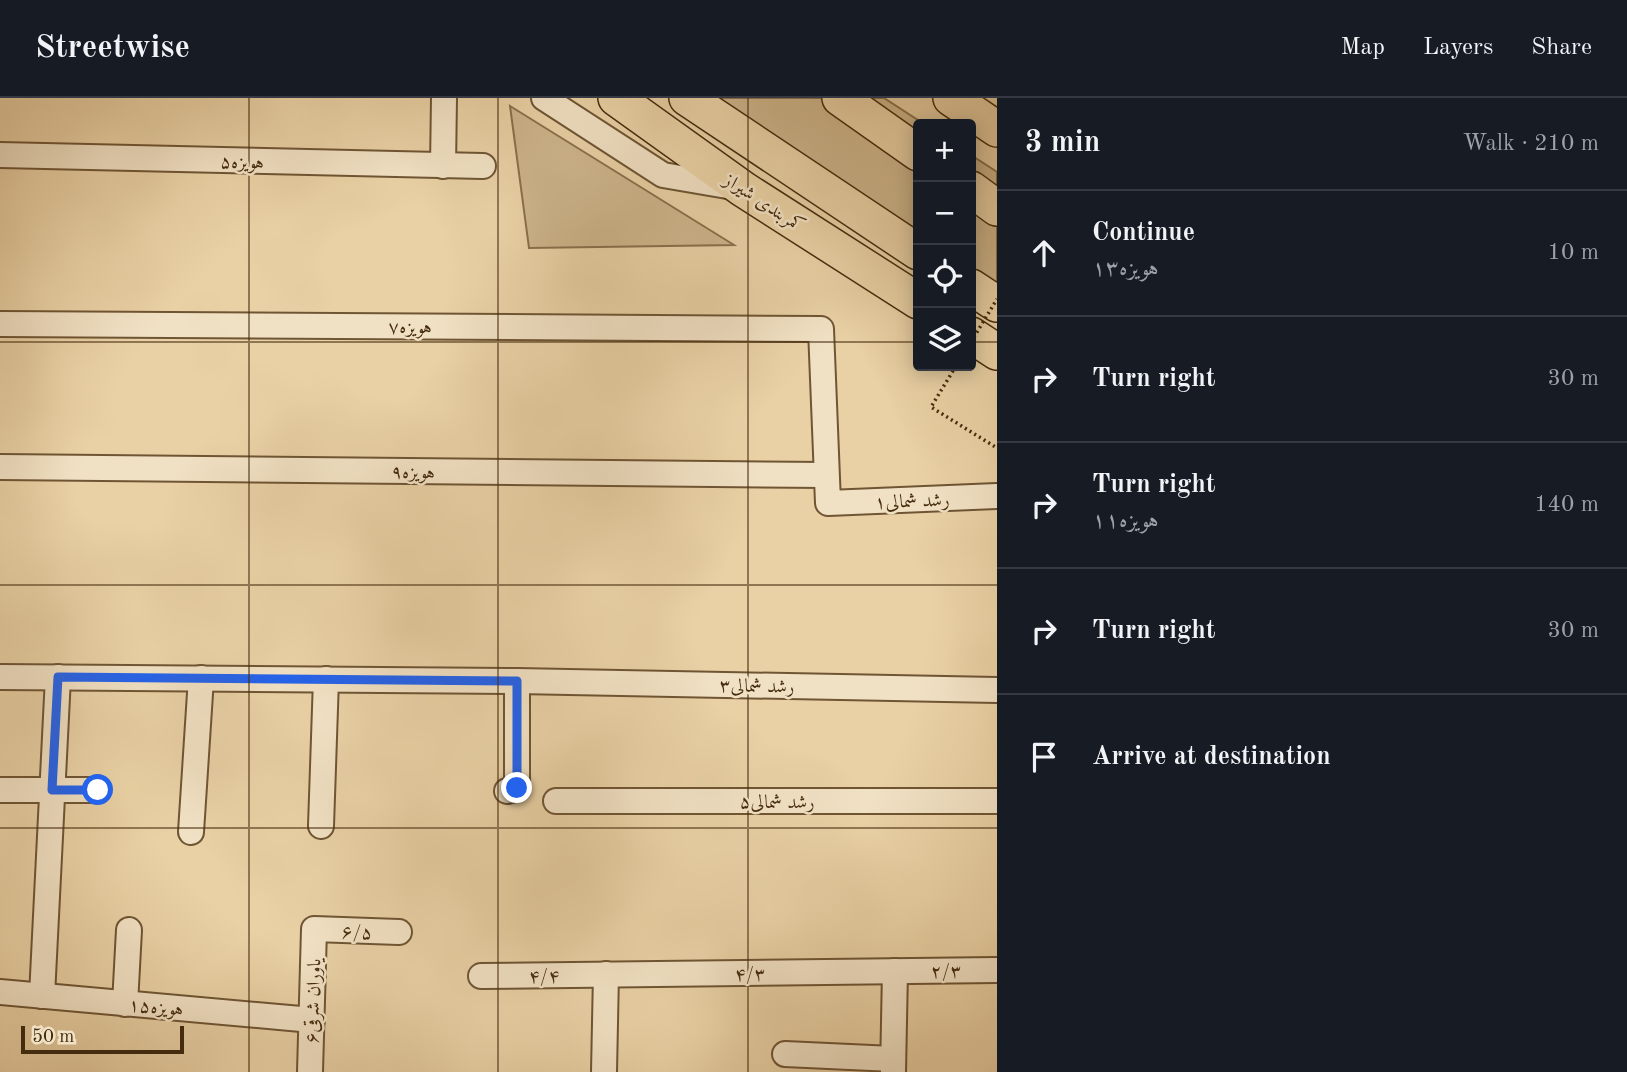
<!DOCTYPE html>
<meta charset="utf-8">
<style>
body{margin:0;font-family:"Old Standard TT",Amiri,serif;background:#20242c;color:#f1f3f6}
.controls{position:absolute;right:21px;top:21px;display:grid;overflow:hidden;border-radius:7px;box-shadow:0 4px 18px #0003}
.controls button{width:63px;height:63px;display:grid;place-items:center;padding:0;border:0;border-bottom:2px solid #363941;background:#171b24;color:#f1f3f6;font:35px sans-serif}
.scale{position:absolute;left:21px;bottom:18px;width:163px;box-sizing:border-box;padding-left:7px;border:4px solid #462c0e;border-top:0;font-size:19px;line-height:24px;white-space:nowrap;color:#462c0e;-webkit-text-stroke:5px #f1e1c4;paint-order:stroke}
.stop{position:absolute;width:21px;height:21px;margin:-16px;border:5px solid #2563eb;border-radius:50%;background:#fff}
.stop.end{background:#2563eb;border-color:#fff;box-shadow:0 2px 7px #0008}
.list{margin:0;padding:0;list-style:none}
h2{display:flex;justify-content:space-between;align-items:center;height:91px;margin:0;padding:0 28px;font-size:30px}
h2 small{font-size:23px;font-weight:400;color:#9ea1a6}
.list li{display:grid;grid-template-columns:46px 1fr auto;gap:21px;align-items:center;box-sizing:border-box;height:126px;padding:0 28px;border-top:2px solid #363941}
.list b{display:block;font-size:26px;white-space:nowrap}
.list p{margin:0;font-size:23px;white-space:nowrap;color:#9ea1a6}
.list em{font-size:23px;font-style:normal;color:#9ea1a6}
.icon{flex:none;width:38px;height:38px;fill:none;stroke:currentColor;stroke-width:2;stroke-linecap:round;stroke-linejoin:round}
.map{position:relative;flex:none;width:997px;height:974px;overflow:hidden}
header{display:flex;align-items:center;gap:42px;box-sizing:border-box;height:98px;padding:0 35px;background:#171b24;border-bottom:2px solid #363941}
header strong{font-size:33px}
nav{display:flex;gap:38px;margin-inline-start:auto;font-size:24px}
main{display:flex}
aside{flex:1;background:#171b24}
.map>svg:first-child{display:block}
.green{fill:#cdb58b;stroke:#8a704c;stroke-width:2}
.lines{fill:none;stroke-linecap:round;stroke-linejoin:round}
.minor-casing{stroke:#6f5534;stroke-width:28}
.highway-casing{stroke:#462c0e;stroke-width:38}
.path{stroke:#462c0e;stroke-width:3.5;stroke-dasharray:2 3.5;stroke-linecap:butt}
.minor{stroke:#f1e1c4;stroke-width:24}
.highway{stroke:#e9d1a5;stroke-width:35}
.path-bridge{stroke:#462c0e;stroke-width:3.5;stroke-dasharray:2 3.5;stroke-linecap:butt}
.route{stroke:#2563eb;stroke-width:9}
.grid{fill:none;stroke:#462c0e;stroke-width:2;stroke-opacity:0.55}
.labels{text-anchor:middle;stroke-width:5;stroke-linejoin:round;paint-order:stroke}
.street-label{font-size:19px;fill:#462c0e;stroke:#f1e1c4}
</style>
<header>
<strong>Streetwise</strong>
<nav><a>Map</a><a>Layers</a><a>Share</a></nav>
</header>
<main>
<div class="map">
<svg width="997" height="974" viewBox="0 0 997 974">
<rect width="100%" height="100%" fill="#e9d1a5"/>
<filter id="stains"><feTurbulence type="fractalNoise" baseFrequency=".00286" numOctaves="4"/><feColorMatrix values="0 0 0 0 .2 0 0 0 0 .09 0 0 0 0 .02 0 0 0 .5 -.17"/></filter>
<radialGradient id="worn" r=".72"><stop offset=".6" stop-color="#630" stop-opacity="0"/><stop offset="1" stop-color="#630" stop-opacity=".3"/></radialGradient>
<g class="green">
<path d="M672 0H884L924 26H918V168Z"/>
<path d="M510 8 734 147 529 150Z"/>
<path d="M971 57 997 74V221L971 204Z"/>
</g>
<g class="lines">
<defs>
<g id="minor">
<path d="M544 0 663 77 733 89"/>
<path d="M0 57 483 68"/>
<path d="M443 68 444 0"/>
<path d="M0 226 821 231 828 405 997 398"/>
<path d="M0 369 826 377"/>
<path d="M0 579 517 583 997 592"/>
<path d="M0 692H98"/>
<path d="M507 693 517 690V583"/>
<path d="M556 703H997"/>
<path d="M321 728 326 581"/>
<path d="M191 734 201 580"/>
<path d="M481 878 997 872"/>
<path d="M0 894 312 922"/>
<path d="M42 898 58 579"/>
<path d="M125 906 129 832"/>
<path d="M785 956 893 961"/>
<path d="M310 974 314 831 399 834"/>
<path d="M604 974 606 876"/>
<path d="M893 974 895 873"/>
</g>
<g id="highway">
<path d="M616 0 743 91 918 203"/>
<path d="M687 0 918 154"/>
<path d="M840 0 918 55"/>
<path d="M951 0 997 31"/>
<path d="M971 91 997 110"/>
<path d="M971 189 997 206"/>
<path d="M971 237 997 254"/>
</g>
</defs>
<use href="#minor" class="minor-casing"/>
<use href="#highway" class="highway-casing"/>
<path class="path" d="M956 268 931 309 997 350"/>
<use href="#minor" class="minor"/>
<use href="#highway" class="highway"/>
<path class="path-bridge" d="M971 244 997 201"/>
</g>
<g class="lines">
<path class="route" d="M98 692H52L58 579 517 583V690"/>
</g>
<path class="grid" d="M249 0V974M498 0V974M748 0V974M0 244H918M971 244H997M0 487H997M0 730H997"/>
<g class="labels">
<g class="street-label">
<text transform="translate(242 63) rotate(1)" y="7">هویزه۵</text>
<text transform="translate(765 104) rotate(33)" y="7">کمربندی شیراز</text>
<text x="410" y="235">هویزه۷</text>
<text transform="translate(413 373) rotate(1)" y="7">هویزه۹</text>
<text transform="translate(912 402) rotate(-2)" y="7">رشد شمالی۱</text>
<text transform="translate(757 587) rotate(1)" y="7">رشد شمالی۳</text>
<text x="777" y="710">رشد شمالی۵</text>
<text transform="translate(357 833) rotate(2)" y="7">۶/۵</text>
<text transform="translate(946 872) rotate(-1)" y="7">۲/۳</text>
<text transform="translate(750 875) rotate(-1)" y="7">۴/۳</text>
<text transform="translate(544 877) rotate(-1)" y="7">۴/۴</text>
<text transform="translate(312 903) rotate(-88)" y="7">یاوران شرقی۶</text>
<text transform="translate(156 908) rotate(5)" y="7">هویزه۱۵</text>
</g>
</g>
<rect width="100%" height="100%" filter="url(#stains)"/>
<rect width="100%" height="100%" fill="url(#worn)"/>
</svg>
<div class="controls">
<button>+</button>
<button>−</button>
<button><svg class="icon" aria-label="locate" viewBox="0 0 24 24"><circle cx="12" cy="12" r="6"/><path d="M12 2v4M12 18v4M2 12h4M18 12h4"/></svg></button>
<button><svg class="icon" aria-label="layers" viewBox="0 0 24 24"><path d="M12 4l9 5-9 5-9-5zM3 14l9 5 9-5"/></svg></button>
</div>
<div class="scale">50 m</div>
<div class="stop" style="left:98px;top:692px"></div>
<div class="stop end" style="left:517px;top:690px"></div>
</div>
<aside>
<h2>3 min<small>Walk · 210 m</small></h2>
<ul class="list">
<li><svg class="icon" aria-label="ahead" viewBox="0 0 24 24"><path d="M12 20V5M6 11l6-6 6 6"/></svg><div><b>Continue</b><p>هویزه۱۳</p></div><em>10 m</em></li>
<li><svg class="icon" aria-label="right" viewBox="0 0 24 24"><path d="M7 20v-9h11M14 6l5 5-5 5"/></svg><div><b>Turn right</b></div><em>30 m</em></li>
<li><svg class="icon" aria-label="right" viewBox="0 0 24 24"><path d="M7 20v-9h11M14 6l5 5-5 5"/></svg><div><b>Turn right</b><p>هویزه۱۱</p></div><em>140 m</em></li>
<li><svg class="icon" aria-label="right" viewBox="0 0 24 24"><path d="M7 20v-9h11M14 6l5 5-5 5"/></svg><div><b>Turn right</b></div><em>30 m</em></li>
<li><svg class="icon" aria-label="arrive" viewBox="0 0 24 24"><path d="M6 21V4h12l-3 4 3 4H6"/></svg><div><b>Arrive at destination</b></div></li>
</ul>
</aside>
</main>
